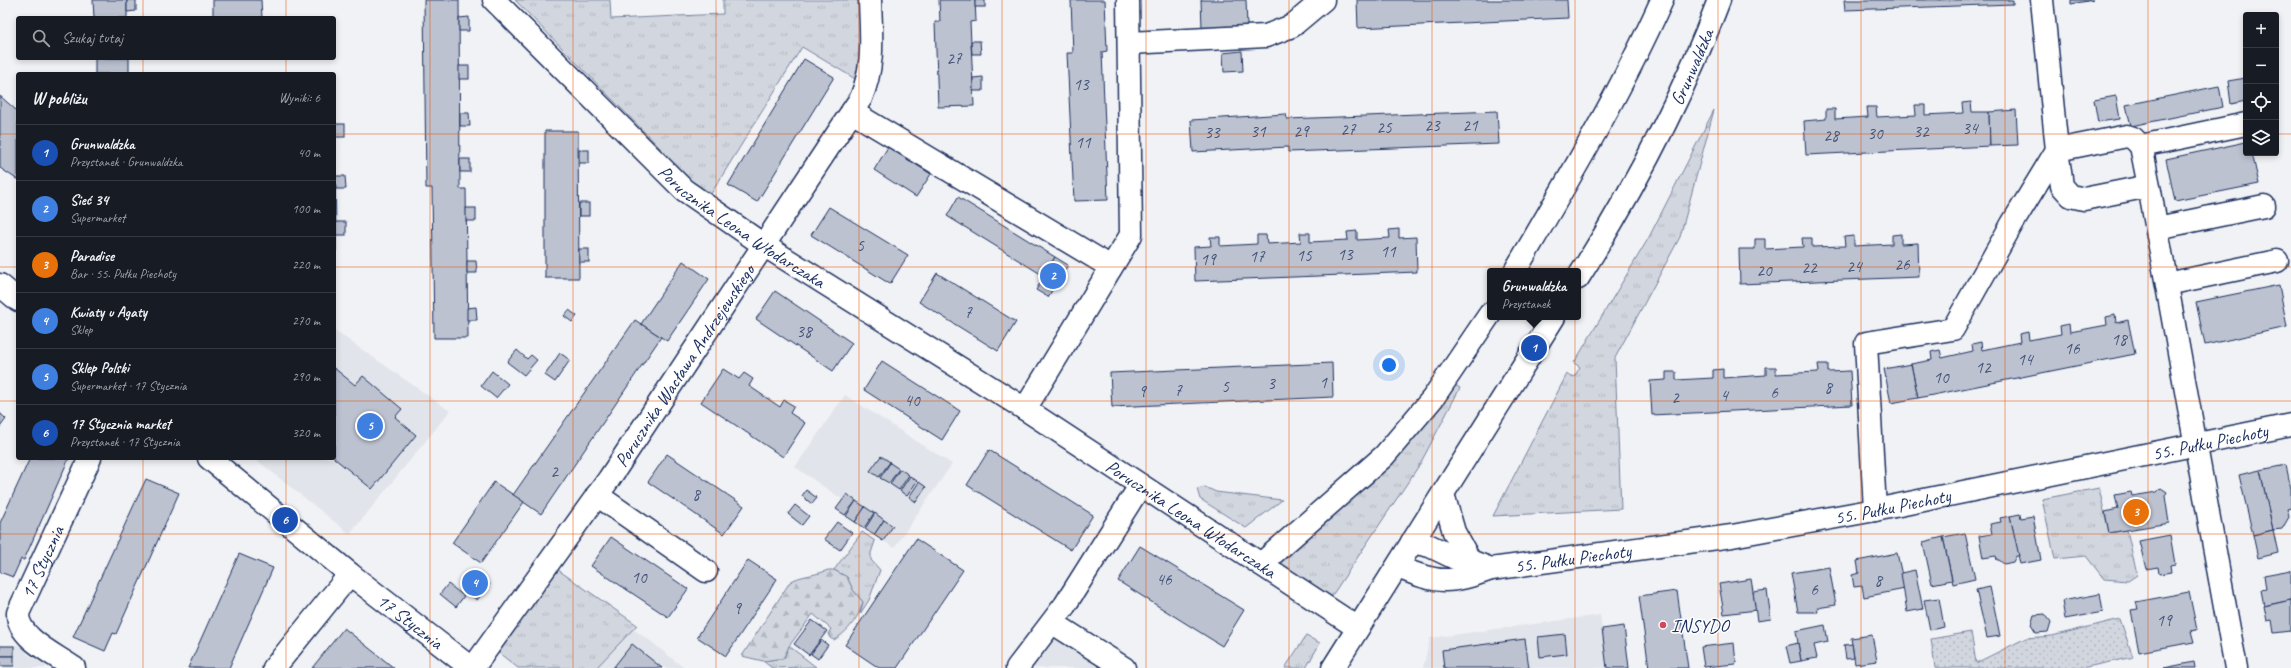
<!DOCTYPE html>
<html lang="pl">
<meta charset="utf-8">
<style>
body{margin:0;font-family:Caveat,sans-serif;background:#20242c;color:#f1f3f6}
.controls{position:absolute;right:12px;top:12px;display:grid;overflow:hidden;border-radius:4px;box-shadow:0 2px 6px #0003}
.controls button{width:36px;height:36px;display:grid;place-items:center;padding:0;border:0;border-bottom:1px solid #363941;background:#171b24;color:#f1f3f6;font:20px sans-serif}
.you{position:absolute;left:1389px;top:365px;width:14px;height:14px;margin:-10px;border:3px solid #fff;border-radius:50%;background:#1a73e8;box-shadow:0 0 0 6px #1a73e833}
.badge{display:grid;place-items:center;width:26px;height:26px;border-radius:50%;background:#0f766e;color:#fff;font-size:13px;font-weight:700}
.pin{position:absolute;translate:-50% -50%;border:2px solid #fff;box-shadow:0 1px 4px #0006}
.popup{position:absolute;left:1487px;top:268px;width:94px;height:52px;box-sizing:border-box;display:grid;place-content:center;border-radius:4px;background:#171b24;filter:drop-shadow(0 1px 3px #0005);font-size:13px;white-space:nowrap;color:#9ea1a6}
.popup b{font-size:15px;color:#f1f3f6}
.popup::after{content:'';position:absolute;left:50%;top:100%;margin-left:-8px;border:8px solid transparent;border-top-color:#171b24}
.list{margin:0;padding:0;list-style:none}
h2{display:flex;justify-content:space-between;align-items:center;height:52px;margin:0;padding:0 16px;font-size:17px}
h2 small{font-size:13px;font-weight:400;color:#9ea1a6}
.list li{display:grid;grid-template-columns:26px 1fr auto;gap:12px;align-items:center;box-sizing:border-box;height:56px;padding:0 16px;border-top:1px solid #363941}
.list b{display:block;font-size:15px;white-space:nowrap}
.list p{margin:0;font-size:13px;white-space:nowrap;color:#9ea1a6}
.list em{font-size:13px;font-style:normal;color:#9ea1a6}
.icon{flex:none;width:22px;height:22px;fill:none;stroke:currentColor;stroke-width:2;stroke-linecap:round;stroke-linejoin:round}
.map{position:relative;flex:none;width:2291px;height:668px;overflow:hidden}
.search{position:absolute;background:#171b24;box-shadow:0 2px 6px #0003;left:16px;top:16px;width:320px;height:44px;display:flex;align-items:center;gap:10px;box-sizing:border-box;padding:0 14px;border-radius:4px;color:#9ea1a6;font-size:15px}
.panel{position:absolute;background:#171b24;box-shadow:0 2px 6px #0003;left:16px;top:72px;width:320px;height:388px;border-radius:4px}
.map>svg:first-child{display:block}
.built{fill:#e1e4ea}
.grass{fill:url(#grass-tufts);stroke:#76829e}
.forest{fill:url(#forest-firs);stroke:#76829e}
.park{fill:url(#park-dots);stroke:#76829e}
.building{fill:#bcc2d0;stroke:#1b2f5e}
.lines{fill:none;stroke-linecap:round;stroke-linejoin:round}
.minor-casing{stroke:#1b2f5e;stroke-width:25}
.minor{stroke:#fff;stroke-width:22}
.grid{fill:none;stroke:#e8590c;stroke-width:1;stroke-opacity:0.55}
.poi-dot{fill:#d1495b;stroke:#fff;stroke-width:1.5}
.labels{text-anchor:middle;stroke-width:3;stroke-linejoin:round;paint-order:stroke}
.number-label{font-size:17px;fill:#43547a}
.street-label{font-size:19px;fill:#1b2f5e;stroke:#fff}
.poi-label{font-size:19px;fill:#1b2f5e;stroke:#fff;text-anchor:start}
</style>
<div class="map">
<svg width="2291" height="668" viewBox="0 0 2291 668">
<defs>
<pattern id="grass-tufts" width="24" height="20" patternUnits="userSpaceOnUse"><rect width="24" height="20" fill="#d2d6df"/><path d="M3 7l-1-3M5 7V3M7 7l1-3M15 17l-1-3M17 17v-4M19 17l1-3" fill="none" stroke="#b4b8c2"/></pattern>
<pattern id="forest-firs" width="22" height="20" patternUnits="userSpaceOnUse"><rect width="22" height="20" fill="#d2d6df"/><path d="M5 1l3.5 6h-7zM16 11l3.5 6h-7z" fill="#b4b8c2"/></pattern>
<pattern id="park-dots" width="8" height="8" patternUnits="userSpaceOnUse"><rect width="8" height="8" fill="#d2d6df"/><path d="M2 2h.1M6 6h.1" fill="none" stroke="#b4b8c2" stroke-width="1.8" stroke-linecap="round"/></pattern>
</defs>
<rect width="100%" height="100%" fill="#f1f2f5"/>
<filter id="ink" filterUnits="userSpaceOnUse"><feTurbulence type="fractalNoise" baseFrequency=".025" numOctaves="2"/><feDisplacementMap in="SourceGraphic" scale="8" xChannelSelector="R" yChannelSelector="G"/><feConvolveMatrix kernelMatrix="1 2 1 2 8 2 1 2 1" color-interpolation-filters="sRGB"/></filter>
<g filter="url(#ink)">
<g class="built">
<path d="M334 330 450 411 350 534 254 458H334Z"/>
<path d="M845 395 952 464 894 548 836 509 843 500 795 467Z"/>
<path d="M1600 615 1602 629 1624 626 1629 668H1423L1430 638Z"/>
<path d="M1053 623 1124 668H1017Z"/>
<path d="M630 627 649 640 684 668H588Z"/>
<path d="M0 645H27V654L46 665 45 668H0Z"/>
</g>
<g class="grass">
<path d="M515 0H610L611 19 723 14V0H859L862 60 857 80 802 47 704 205 659 165 666 154Z"/>
<path d="M1714 110 1680 237 1615 358 1621 509 1493 516 1567 374 1574 377 1580 367 1574 363 1648 239Z"/>
<path d="M1446 380 1460 388 1420 464 1325 606 1261 564Z"/>
<path d="M1205 487 1216 492 1282 500 1246 528 1200 499 1197 489Z"/>
<path d="M2099 488 2109 533 2127 530 2137 575 2128 581 2104 579 2086 556 2055 559 2042 499Z"/>
<path d="M862 532 875 541 871 553V560L880 570 869 600 860 614 863 602 853 590 847 577 834 570Z"/>
<path d="M548 563 637 625 596 668H518L489 645Z"/>
<path d="M1306 636 1320 643 1306 668H1285Z"/>
<path d="M789 646 816 667 772 668 763 661 784 658Z"/>
</g>
<path class="forest" d="M828 570H834L847 577 853 590 863 602C859 617 848 632 834 640L830 638 828 634 831 629 813 614 789 646 784 658 763 661 742 656 790 582C800 575 815 576 828 570Z"/>
<path class="park" d="M2120 619 2133 657 2082 668H1935L1931 639 1971 632 1976 663 2026 638 2052 636Z"/>
<g class="building">
<path d="M93 0H127V18H94Z"/>
<path d="M127 0H136V11L127 12Z"/>
<path d="M213 0H261L262 18H213Z"/>
<path d="M424 0H459L460 189H466L468 338H434L432 188H426Z"/>
<path d="M939 0H975L976 21 970 22 974 106 938 107 935 22H940Z"/>
<rect x="975" y="0" width="10" height="7"/>
<path d="M1071 0H1105L1107 51 1102 52 1108 200 1074 201 1067 53H1073Z"/>
<path d="M1201 0H1246L1247 26 1226 27V29L1202 28Z"/>
<path d="M1357 0H1567L1568 18 1358 28Z"/>
<path d="M1844 0H2013V4L1845 10Z"/>
<path d="M2071 0H2093L2071 4Z"/>
<path d="M469 17V31H459V18Z"/>
<path d="M971 41H980L981 54H972Z"/>
<path d="M1242 51 1243 71 1224 72 1223 53Z"/>
<rect x="95" y="58" width="34" height="16"/>
<path d="M804 59 834 77 757 202 728 185Z"/>
<rect x="459" y="66" width="10" height="13"/>
<path d="M983 77V91H973V78Z"/>
<path d="M2246 78V101L2231 104 2228 81Z"/>
<path d="M2219 86 2223 107 2131 126 2126 105Z"/>
<path d="M0 96 16 110 18 108V180L0 168Z"/>
<path d="M2116 96 2120 119 2098 122 2094 100Z"/>
<path d="M1971 102 1972 112H1989L1990 146 1806 155 1804 121 1826 119V109H1835V119L1868 117 1867 107H1876L1877 117 1916 115 1915 105H1925V115L1963 113 1962 103Z"/>
<path d="M334 103 336 235V251H334Z"/>
<path d="M2016 110 2018 145 1990 146 1989 112Z"/>
<path d="M1497 111 1499 144 1288 152V147L1193 152 1191 120 1286 114 1287 119Z"/>
<path d="M460 113H469L470 126H460Z"/>
<rect x="335" y="124" width="10" height="13"/>
<path d="M545 131H578L579 278H545Z"/>
<path d="M2246 142V153H2252L2259 184 2175 201 2166 159Z"/>
<path d="M888 147 931 174 916 197 874 170Z"/>
<rect x="579" y="150" width="10" height="13"/>
<rect x="460" y="159" width="10" height="13"/>
<path d="M335 176H345L346 189H336Z"/>
<path d="M958 197 1055 257 1044 276 947 216Z"/>
<rect x="579" y="203" width="10" height="13"/>
<path d="M829 207 908 255 890 284 811 235Z"/>
<rect x="466" y="208" width="10" height="13"/>
<rect x="336" y="222" width="10" height="13"/>
<path d="M1399 229V238L1416 237 1417 272 1195 281 1194 247 1211 246 1210 237H1220V246L1257 244V235H1266L1267 244 1301 242 1300 233H1310V242L1348 240 1347 232 1357 231V240L1390 238 1389 230Z"/>
<path d="M1901 234V244L1918 243 1919 277 1740 284 1739 249H1755V239H1765V249L1803 247 1802 238H1812V247L1845 246 1844 237 1854 236V246L1892 244V235Z"/>
<rect x="579" y="249" width="10" height="13"/>
<path d="M1055 257 1068 265 1048 297 1036 290Z"/>
<path d="M467 261H476L477 273H467Z"/>
<path d="M683 261 709 279 667 341 641 324Z"/>
<path d="M937 273 1016 322 998 351 919 302Z"/>
<path d="M2279 285 2287 327 2205 345 2196 302Z"/>
<path d="M775 291 852 343 833 371 756 319Z"/>
<path d="M476 307 477 320H467V308Z"/>
<path d="M569 310 577 316 572 322 564 316Z"/>
<path d="M2115 315 2116 323 2128 320 2135 354 1918 398 1911 364 1932 360 1931 352 1940 350 1942 358 1973 351 1972 344 1981 342 1982 350 2020 342 2019 334 2028 332 2029 340 2061 334 2060 326 2069 324 2070 332 2107 325 2106 317Z"/>
<path d="M635 320 661 337 541 514 513 495Z"/>
<path d="M517 350 527 359 531 355 537 360 524 375 507 362Z"/>
<path d="M560 353 570 360 555 382 545 375Z"/>
<path d="M882 361 960 411 942 440 864 390Z"/>
<path d="M1332 363 1333 397 1112 407 1110 373Z"/>
<path d="M1818 364H1828V372L1850 371 1852 405 1652 415 1650 381 1666 380V372H1676V380L1713 378V370L1723 369V378L1766 375V367H1776V374L1819 372Z"/>
<path d="M1911 364 1918 398 1891 403 1884 369Z"/>
<path d="M334 368 355 385 363 376 402 409 395 417 416 435 372 489 334 458Z"/>
<path d="M723 369 739 379 744 373 753 379 749 386 780 407 784 400 794 406 790 413 805 423 783 457 701 402Z"/>
<path d="M492 371 508 384 496 398 481 386Z"/>
<path d="M0 413 6 419 0 427Z"/>
<path d="M989 450 1093 515 1071 550 967 485Z"/>
<path d="M667 454 744 506 724 534 648 482Z"/>
<path d="M881 456 890 462 879 477 870 471Z"/>
<path d="M30 458H69L24 560 21 559 13 577 0 572V523Z"/>
<path d="M890 463 899 469 889 483 880 478Z"/>
<path d="M2286 465 2291 489V508L2287 509 2289 517 2282 529 2273 530 2260 470Z"/>
<path d="M900 469 909 475 899 490 890 484Z"/>
<path d="M2260 470 2273 530 2253 535 2239 475Z"/>
<path d="M910 476 917 481 907 496 900 491Z"/>
<path d="M146 479 179 493 116 634 113 633 105 651 73 637Z"/>
<path d="M494 482 524 502 481 563 452 543Z"/>
<path d="M919 482 926 487 916 502 909 497Z"/>
<path d="M2161 488 2167 492 2165 496 2169 523 2109 533 2105 512 2118 509 2115 495 2131 492 2132 496 2157 492Z"/>
<path d="M806 490 817 498 812 504 802 496Z"/>
<path d="M847 494 856 501 845 515 836 509Z"/>
<path d="M856 501 865 507 855 522 846 516Z"/>
<path d="M795 505 809 516 802 525 788 514Z"/>
<path d="M865 507 874 513 864 528 855 522Z"/>
<path d="M875 513 884 520 874 535 865 529Z"/>
<path d="M2020 514 2021 518 2033 516 2041 560 2020 564 2010 516Z"/>
<path d="M2010 516 2019 556H2016L2013 562 2004 564 1999 560H1997L1996 556 1983 558 1979 536 1992 534 1990 524 2001 522 2000 518Z"/>
<path d="M884 520 893 526 883 541 874 535Z"/>
<path d="M837 522 852 533 840 550 824 539Z"/>
<path d="M2273 530 2278 553 2258 558 2253 535Z"/>
<path d="M1965 533 1975 579 1953 584 1943 537Z"/>
<path d="M2170 535 2175 564 2170 565 2171 572 2159 574 2158 567 2146 569 2139 541Z"/>
<path d="M611 537 688 589 668 617 591 566Z"/>
<path d="M1943 537 1952 580 1932 584 1923 542Z"/>
<path d="M916 539 963 570 897 668H879L845 645Z"/>
<path d="M1140 546 1244 610 1222 646 1118 581Z"/>
<path d="M1897 553 1905 589 1864 597 1862 586 1854 587 1852 575 1859 573 1857 561Z"/>
<path d="M239 554 273 568 229 668H188Z"/>
<path d="M748 560 777 579 726 656 697 637Z"/>
<path d="M1829 567 1836 605 1817 608 1818 612H1798L1791 573Z"/>
<path d="M1915 570 1923 609 1907 612 1901 573Z"/>
<path d="M2291 570V600L2264 606 2261 590 2266 589 2264 575Z"/>
<path d="M473 571 490 584 477 600 460 588Z"/>
<path d="M1751 579 1756 610 1724 614 1719 584Z"/>
<path d="M448 584 464 596 456 607 440 594Z"/>
<path d="M1990 587 2000 636 1987 638 1976 590Z"/>
<path d="M1767 590 1771 619 1757 621 1753 592Z"/>
<path d="M1677 591 1688 668H1649L1639 596Z"/>
<path d="M2189 592 2197 630 2191 631 2194 642 2139 652 2131 610 2138 609 2136 602Z"/>
<path d="M2100 594 2103 612 2065 619 2062 601Z"/>
<path d="M1939 598 1944 627 1930 630 1924 600Z"/>
<path d="M2291 600V631L2274 633 2272 620 2267 621 2264 606Z"/>
<path d="M2045 614 2051 622 2048 632 2036 633 2031 625 2034 615Z"/>
<path d="M812 620 827 631 809 655 794 644Z"/>
<path d="M1825 625 1828 642 1814 645 1817 658 1801 661 1796 631Z"/>
<path d="M1624 626 1629 668H1607L1602 629Z"/>
<path d="M344 628 394 668H312Z"/>
<path d="M1565 634 1567 654 1540 657 1538 637Z"/>
<path d="M1872 635 1877 661 1855 664 1851 638Z"/>
<path d="M1525 639 1529 668H1444L1442 650Z"/>
<path d="M821 640 828 645 818 659 811 654Z"/>
<path d="M1734 643 1736 664 1704 667 1701 647Z"/>
<path d="M1798 643 1801 661 1790 663 1786 646Z"/>
<path d="M632 644 662 668H613Z"/>
<path d="M1852 644 1854 658 1846 659 1844 645Z"/>
<rect x="0" y="646" width="14" height="10"/>
<rect x="0" y="656" width="14" height="10"/>
<path d="M2194 662 2195 668H2164Z"/>
</g>
<g class="lines">
<defs>
<g id="minor">
<path id="s1" d="M494 0 684 190 765 246 1025 409 1358 628"/>
<path d="M1129 43 1266 36 1292 26 1323 0"/>
<path d="M852 112 1111 267"/>
<path d="M2141 146 2246 124"/>
<path d="M2149 186 2084 199 2071 196 2062 186 2057 150 2127 136 2133 138 2141 146 2149 186 2236 668"/>
<path d="M2157 228 2264 206"/>
<path d="M1515 271C1567 182 1620 94 1662 0"/>
<path id="s2" d="M1578 278C1634 189 1682 99 1719 0"/>
<path d="M2167 284 2277 261"/>
<path d="M0 285 18 300"/>
<path d="M1025 409 1131 235 1128 0"/>
<path id="s3" d="M209 458 350 574 471 668"/>
<path d="M1443 494 1454 532 1470 561"/>
<path d="M597 495 706 571"/>
<path d="M1875 510 1866 343 1953 329 2012 224 2057 150 2042 0"/>
<path d="M1412 542 1430 546 1455 558 1470 561 1491 569"/>
<path d="M1261 564 1384 456 1433 398 1490 314"/>
<path id="s4" d="M1398 567C1438 584 1450 584 1491 569L1732 536 1875 510 2291 425"/>
<path d="M1053 623 1124 668"/>
<path id="s5" d="M74 668C56 655 17 638 18 613L90 458"/>
<path d="M274 668 350 574"/>
<path id="s6" d="M473 668 609 479 861 98C875 64 871 36 870 0"/>
<path d="M1017 668 1065 605 1140 486"/>
<path d="M1333 668 1554 317"/>
</g>
</defs>
<use href="#minor" class="minor-casing"/>
<use href="#minor" class="minor"/>
</g>
</g>
<path class="grid" d="M143 0V18M286 0V18M430 0V668M573 0V668M716 0V668M859 0V668M1002 0V668M1146 0V668M1289 0V668M1432 0V668M1575 0V668M1718 0V668M1861 0V668M2005 0V668M2148 0V668M143 58V74M286 58V74M0 134H18M334 134H2246M2276 134H2291M0 267H18M334 267H2291M0 401H18M334 401H2291M143 458V668M286 458V668M0 534H2291"/>
<circle class="poi-dot" cx="1663" cy="625" r="4"/>
<g class="labels">
<g class="number-label">
<text x="954" y="64">27</text>
<text x="1081" y="90">13</text>
<text x="1432" y="131">23</text>
<text x="1470" y="131">21</text>
<text x="1384" y="133">25</text>
<text x="1970" y="134">34</text>
<text x="1348" y="135">27</text>
<text x="1258" y="137">31</text>
<text x="1301" y="137">29</text>
<text x="1921" y="137">32</text>
<text x="1212" y="138">33</text>
<text x="1875" y="139">30</text>
<text x="1831" y="141">28</text>
<text x="1083" y="148">11</text>
<text x="860" y="251">5</text>
<text x="1388" y="257">11</text>
<text x="1345" y="260">13</text>
<text x="1304" y="261">15</text>
<text x="1257" y="262">17</text>
<text x="1208" y="265">19</text>
<text x="1902" y="270">26</text>
<text x="1854" y="272">24</text>
<text x="1809" y="273">22</text>
<text x="1764" y="276">20</text>
<text x="968" y="318">7</text>
<text x="804" y="337">38</text>
<text x="2119" y="345">18</text>
<text x="2072" y="354">16</text>
<text x="2025" y="365">14</text>
<text x="1983" y="373">12</text>
<text x="1941" y="383">10</text>
<text x="1323" y="388">1</text>
<text x="1271" y="389">3</text>
<text x="1225" y="392">5</text>
<text x="1828" y="393">8</text>
<text x="1178" y="396">7</text>
<text x="1142" y="397">9</text>
<text x="1774" y="398">6</text>
<text x="1724" y="401">4</text>
<text x="1675" y="403">2</text>
<text x="912" y="406">40</text>
<text x="554" y="477">2</text>
<text x="696" y="500">8</text>
<text x="639" y="583">10</text>
<text x="1164" y="585">46</text>
<text x="1878" y="586">8</text>
<text x="1814" y="595">6</text>
<text x="737" y="614">9</text>
<text x="2164" y="626">19</text>
</g>
<g class="street-label">
<text dy="7" stroke="none"><textPath href="#s2" startOffset="240">Grunwaldzka</textPath></text>
<text dy="7" stroke="none"><textPath href="#s1" startOffset="337">Porucznika Leona Włodarczaka</textPath></text>
<text dy="7" stroke="none"><textPath href="#s6" startOffset="369">Porucznika Wacława Andrzejewskiego</textPath></text>
<text dy="7" stroke="none"><textPath href="#s4" startOffset="827">55. Pułku Piechoty</textPath></text>
<text dy="7" stroke="none"><textPath href="#s4" startOffset="503">55. Pułku Piechoty</textPath></text>
<text dy="7" stroke="none"><textPath href="#s1" startOffset="873">Porucznika Leona Włodarczaka</textPath></text>
<text dy="7" stroke="none"><textPath href="#s4" startOffset="179">55. Pułku Piechoty</textPath></text>
<text dy="7" stroke="none"><textPath href="#s5" startOffset="138">17 Stycznia</textPath></text>
<text dy="7" stroke="none"><textPath href="#s3" startOffset="259">17 Stycznia</textPath></text>
</g>
<g class="poi-label">
<text x="1671" y="632">INSYDO</text>
</g>
</g>
</svg>
<div class="controls">
<button>+</button>
<button>−</button>
<button><svg class="icon" aria-label="locate" viewBox="0 0 24 24"><circle cx="12" cy="12" r="6"/><path d="M12 2v4M12 18v4M2 12h4M18 12h4"/></svg></button>
<button><svg class="icon" aria-label="layers" viewBox="0 0 24 24"><path d="M12 4l9 5-9 5-9-5zM3 14l9 5 9-5"/></svg></button>
</div>
<div class="you"></div>
<div class="pin badge" style="left:1534px;top:348px;background:#1a4fb4">1</div>
<div class="popup"><b>Grunwaldzka</b>Przystanek</div>
<div class="pin badge" style="left:1053px;top:276px;background:#3f7fe0">2</div>
<div class="pin badge" style="left:2136px;top:512px;background:#e8710a">3</div>
<div class="pin badge" style="left:475px;top:583px;background:#3f7fe0">4</div>
<div class="pin badge" style="left:370px;top:426px;background:#3f7fe0">5</div>
<div class="pin badge" style="left:285px;top:520px;background:#1a4fb4">6</div>
<div class="search"><svg class="icon" aria-label="search" viewBox="0 0 24 24"><circle cx="10" cy="10" r="6"/><path d="M15 15l6 6"/></svg>Szukaj tutaj</div>
<section class="panel">
<h2>W pobliżu<small>Wyniki: 6</small></h2>
<ul class="list">
<li><span class="badge" style="background:#1a4fb4">1</span><div><b>Grunwaldzka</b><p>Przystanek · Grunwaldzka</p></div><em>40 m</em></li>
<li><span class="badge" style="background:#3f7fe0">2</span><div><b>Sieć 34</b><p>Supermarket</p></div><em>100 m</em></li>
<li><span class="badge" style="background:#e8710a">3</span><div><b>Paradise</b><p>Bar · 55. Pułku Piechoty</p></div><em>220 m</em></li>
<li><span class="badge" style="background:#3f7fe0">4</span><div><b>Kwiaty u Agaty</b><p>Sklep</p></div><em>270 m</em></li>
<li><span class="badge" style="background:#3f7fe0">5</span><div><b>Sklep Polski</b><p>Supermarket · 17 Stycznia</p></div><em>290 m</em></li>
<li><span class="badge" style="background:#1a4fb4">6</span><div><b>17 Stycznia market</b><p>Przystanek · 17 Stycznia</p></div><em>320 m</em></li>
</ul>
</section>
</div>
